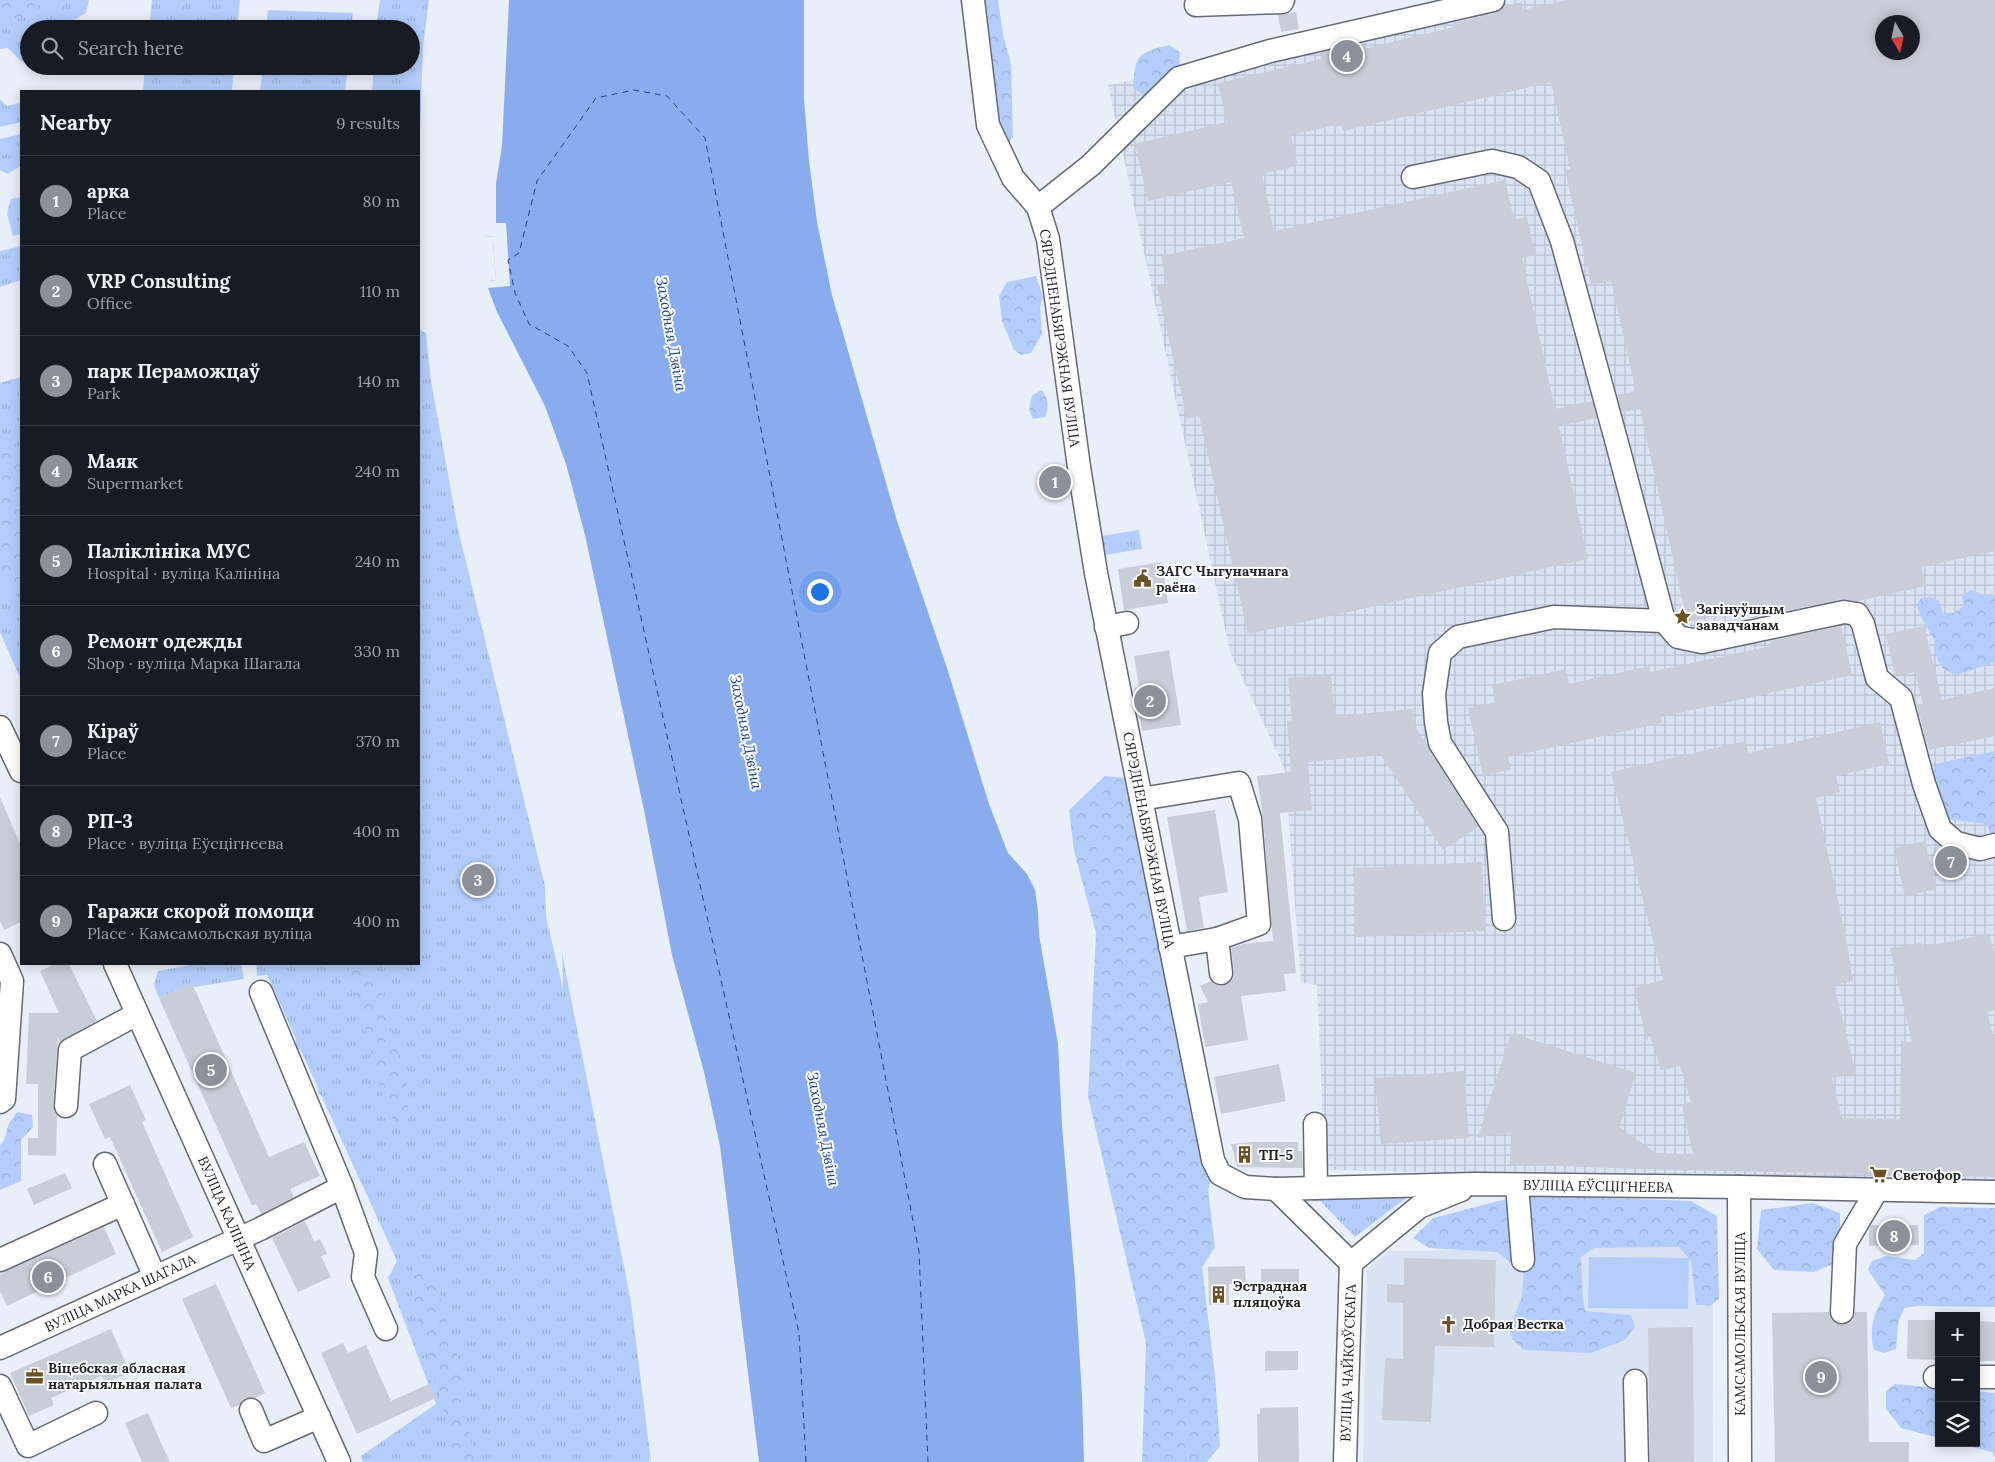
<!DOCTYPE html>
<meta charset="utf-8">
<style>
body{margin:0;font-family:Lora,serif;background:#242831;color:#f1f3f6}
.controls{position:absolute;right:15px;bottom:15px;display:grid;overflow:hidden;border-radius:0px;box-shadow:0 2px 12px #0003}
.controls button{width:45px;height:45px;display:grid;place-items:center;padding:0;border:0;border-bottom:1px solid #363941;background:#171b24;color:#f1f3f6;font:25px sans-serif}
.compass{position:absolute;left:1875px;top:15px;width:45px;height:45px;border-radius:50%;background:#171b24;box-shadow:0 2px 12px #0003;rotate:171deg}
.you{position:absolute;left:819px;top:591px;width:18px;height:18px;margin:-12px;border:4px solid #fff;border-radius:50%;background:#1a73e8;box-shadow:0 0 0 8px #1a73e833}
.badge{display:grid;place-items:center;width:32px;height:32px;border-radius:50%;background:#8c9099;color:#fff;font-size:16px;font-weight:700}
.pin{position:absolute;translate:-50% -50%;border:2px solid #fff;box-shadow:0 1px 5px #0006}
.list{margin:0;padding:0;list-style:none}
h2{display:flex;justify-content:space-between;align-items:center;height:65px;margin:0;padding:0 20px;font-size:21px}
h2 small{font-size:16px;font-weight:400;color:#9ea1a6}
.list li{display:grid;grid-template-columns:32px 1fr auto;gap:15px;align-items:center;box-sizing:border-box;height:90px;padding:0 20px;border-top:1px solid #363941}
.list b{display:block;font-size:19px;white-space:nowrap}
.list p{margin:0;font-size:16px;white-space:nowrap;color:#9ea1a6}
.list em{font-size:16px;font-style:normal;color:#9ea1a6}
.icon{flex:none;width:28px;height:28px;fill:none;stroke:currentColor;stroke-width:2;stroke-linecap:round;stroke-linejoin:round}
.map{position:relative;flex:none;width:1995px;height:1462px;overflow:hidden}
.search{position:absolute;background:#171b24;box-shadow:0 2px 12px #0003;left:20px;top:20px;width:400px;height:55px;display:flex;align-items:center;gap:12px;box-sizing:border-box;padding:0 18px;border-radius:28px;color:#9ea1a6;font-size:19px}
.panel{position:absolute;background:#171b24;box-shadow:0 2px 12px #0003;left:20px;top:90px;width:400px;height:875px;border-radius:0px}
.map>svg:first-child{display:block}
.built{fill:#dae3f4}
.industrial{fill:url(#industrial-grid);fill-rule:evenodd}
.grass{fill:url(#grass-tufts)}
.forest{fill:url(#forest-crowns)}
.pitch{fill:#b4cdfc}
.water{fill:#89acef}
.pier{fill:#e9eff9}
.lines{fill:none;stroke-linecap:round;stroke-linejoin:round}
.ferry{stroke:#1c418e;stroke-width:1;stroke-dasharray:6 5;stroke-linecap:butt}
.building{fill:#c8cdd7;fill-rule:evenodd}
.minor-casing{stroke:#656a72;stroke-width:25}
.minor{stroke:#fff;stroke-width:22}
.labels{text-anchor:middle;stroke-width:4;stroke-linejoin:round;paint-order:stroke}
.street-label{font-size:14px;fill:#212326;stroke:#fff}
.poi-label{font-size:14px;font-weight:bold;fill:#212326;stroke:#fff;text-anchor:start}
.water-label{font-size:15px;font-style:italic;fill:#1c418e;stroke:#fff}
</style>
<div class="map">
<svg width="1995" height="1462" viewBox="0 0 1995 1462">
<defs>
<pattern id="industrial-grid" width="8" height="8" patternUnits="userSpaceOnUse" patternTransform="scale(1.25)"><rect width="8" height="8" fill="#dae3f4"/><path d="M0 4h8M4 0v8" fill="none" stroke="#bbc2d1"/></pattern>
<pattern id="grass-tufts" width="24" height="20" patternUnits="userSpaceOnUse" patternTransform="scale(1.25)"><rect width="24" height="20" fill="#b4cdfc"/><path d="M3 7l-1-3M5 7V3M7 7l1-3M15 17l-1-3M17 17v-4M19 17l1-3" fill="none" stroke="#9ab0d8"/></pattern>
<pattern id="forest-crowns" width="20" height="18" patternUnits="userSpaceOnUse" patternTransform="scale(1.25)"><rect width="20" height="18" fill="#b4cdfc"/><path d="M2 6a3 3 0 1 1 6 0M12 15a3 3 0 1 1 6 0" fill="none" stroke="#9ab0d8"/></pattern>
</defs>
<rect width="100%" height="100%" fill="#e9eff9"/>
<path class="built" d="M1713 1246V1462H1363L1367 1269 1390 1251Z"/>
<path class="industrial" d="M1515 0H1995V1185L1325 1170 1317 985 1301 983 1285 771 1276 750 1230 652 1108 85ZM1882 22H1912V52H1882Z"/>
<g class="grass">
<path d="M0 0H89L86 13 59 29H29V61L22 62 8 48 0 49Z"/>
<path d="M152 0H240L237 29H149Z"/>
<path d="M380 0H429L423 46 419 159V91H372L374 66H411V29H376Z"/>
<path d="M268 10 353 13 351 29H266Z"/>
<path d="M145 66H234L232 91H143Z"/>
<path d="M263 66H348L345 91H260Z"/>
<path d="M0 99 7 106 20 103 21 99V122L0 127Z"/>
<path d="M21 134V166L7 174 0 170V139Z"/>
<path d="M21 197V234L13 236 7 214 11 199Z"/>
<path d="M21 246V280L0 287V251Z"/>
<path d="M419 330 426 333 431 381 458 529 545 886 546 917 563 989 562 953 631 1302 651 1462 649 1458V1462H363L361 1456 436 1404 388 1278 397 1261 321 1095H319L317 1085 300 1049H296V1039L267 975 257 976 256 964H419Z"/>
<path d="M21 377V680L0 632V383Z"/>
<path d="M1139 530 1142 549 1104 555 1101 536Z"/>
<path d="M195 964H241L244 979 195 987 191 984 159 998 154 985 158 971Z"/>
<path d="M1406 1198 1355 1237 1318 1199Z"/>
</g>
<g class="forest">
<path d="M0 0H35L41 15 0 21Z"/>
<path d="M984 0H998L1003 34 1011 64 1013 137 1009 142 1001 137Z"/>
<path d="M1169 45 1180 52 1179 72 1171 79 1143 94 1133 89C1135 56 1136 53 1169 45Z"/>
<path d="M1036 276 1043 297 1040 307 1042 334 1031 353 1021 355 1014 350 1002 321 999 296 1007 282Z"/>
<path d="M1042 390C1049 400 1049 407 1045 417L1033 419 1029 410 1032 395Z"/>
<path d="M0 438 21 447V596L0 582Z"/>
<path d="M1971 590 1987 596 1995 595V662L1956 675 1943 669 1937 659 1935 642 1921 617 1917 605 1921 598 1931 597 1939 601 1943 613H1954L1963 606 1962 596Z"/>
<path d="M1995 751V851L1987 824 1945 819 1932 787 1935 764Z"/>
<path d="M1105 776 1126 778 1213 1174 1208 1190 1215 1247 1202 1267 1215 1376 1220 1446 1207 1462H1142L1146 1343 1088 1097 1096 933 1074 851 1069 810Z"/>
<path d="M347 964H374L408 1091V1120L397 1123 386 1111 363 1018Z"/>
<path d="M17 1112 32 1115 33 1127 21 1140V1181L0 1190V1146L4 1140 9 1123Z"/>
<path d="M1522 1195 1691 1201 1717 1216 1719 1299 1710 1306 1696 1305 1691 1261 1679 1247 1594 1248 1581 1257 1583 1299 1585 1311 1631 1315 1635 1327 1625 1340 1591 1353 1524 1350 1512 1339 1510 1328 1521 1299 1524 1273 1497 1252 1429 1248 1413 1238 1433 1218Z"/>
<path d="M1813 1203 1840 1213V1261L1814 1272 1774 1270 1757 1249 1761 1210Z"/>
<path d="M1940 1207 1995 1208V1307L1917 1306 1904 1308 1898 1323 1896 1349 1884 1353 1874 1350C1868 1330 1874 1312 1885 1295L1868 1270 1872 1261 1886 1256 1915 1260 1924 1253V1215Z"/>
<path d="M415 1266 428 1272 439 1294 462 1373V1402L473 1450V1462H450V1430L415 1312 410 1275Z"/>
<path d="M1895 1384 1939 1388V1438L1901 1428 1886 1409V1391Z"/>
<path d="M1976 1391 1995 1393V1457L1992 1452 1956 1443H1976Z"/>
</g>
<path class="pitch" d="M1589 1257 1689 1258 1688 1309 1588 1308Z"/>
<path class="water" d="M509 0H804V99L809 161 817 222 832 295 897 521 947 668 989 804 1008 853 1027 874 1035 890 1038 912 1039 935 1058 1044 1062 1125 1075 1280 1082 1396 1084 1462H759L720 1146 704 1072 672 955 644 810 585 535 566 464 545 406 497 312 488 288V281L496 280 493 242H484V237L496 236V183L502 146Z"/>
<path class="pier" d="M495 223H506L510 286 488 288V281L496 280 493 242H484V237L495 236Z"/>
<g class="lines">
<path class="ferry" d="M806 1462 799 1333 587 373 568 346 529 324 515 293 508 260 519 253 537 181 596 98 634 90 667 96 705 138 919 1252 928 1462"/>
</g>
<g class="building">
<path d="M1567 0H1995V551L1921 567 1926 586 1858 601 1841 599 1765 615 1762 606 1687 622 1640 409 1622 412 1617 395 1636 391 1611 281 1591 285 1565 170 1570 169 1551 82 1343 131 1341 124 1291 135 1298 166 1262 174 1274 231 1505 180 1514 220 1527 217 1536 255 1522 258 1555 409 1592 401 1597 418 1559 426 1588 559 1248 634 1199 416 1187 419 1157 286 1167 284 1161 256 1244 238 1231 182 1148 201 1135 144 1227 122 1218 83 1321 59 1320 53 1342 48 1343 54 1454 27 1453 23 1496 13 1504 6 1522 2 1523 10ZM1882 22H1912V52H1882Z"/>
<path d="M1296 12 1299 29 1281 32 1278 15Z"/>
<path d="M1162 562 1168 603 1124 610 1118 569Z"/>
<path d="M1841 626 1852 675 1661 717 1662 723 1508 757 1511 769 1483 776 1468 708 1496 702 1492 685 1566 669 1569 684 1649 666 1650 672 1771 646 1770 641Z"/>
<path d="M1924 626 1942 700 1995 688V736L1929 750 1917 706 1923 705 1915 672 1895 676 1886 634Z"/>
<path d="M1169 650 1181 725 1142 731 1135 688 1139 687 1134 656Z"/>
<path d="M1331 675 1335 716 1413 709 1414 725 1478 827 1443 850 1381 755 1308 762 1312 810 1280 813 1296 973 1284 974 1286 991 1241 996 1248 1040 1205 1047 1198 1004 1208 1002 1200 986 1211 981 1216 985 1222 986 1229 983 1233 978 1234 972 1231 948 1243 944 1273 941 1263 818 1257 776 1291 772 1287 721 1292 720 1288 678Z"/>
<path d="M1880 722 1889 764 1836 776 1840 792 1816 798 1846 938 1853 981 1834 985 1856 1074 1832 1078 1842 1118 1900 1119 1901 1041 1912 1042 1890 948 1921 943 1922 947 1989 934 1995 956V1010L1987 1012 1995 1042V1177L1636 1169 1510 1164 1511 1133 1478 1137 1511 1033 1636 1073 1619 1127 1656 1153 1693 1154 1682 1105 1691 1102 1680 1066 1661 1070 1649 1033 1647 1041 1634 988 1663 980 1611 772 1746 741 1748 753Z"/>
<path d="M0 797 21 846V922L4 930 0 921Z"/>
<path d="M1215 810 1228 892 1199 897 1204 928 1187 931 1167 817Z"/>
<path d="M1925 841 1936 889 1905 896 1894 848Z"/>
<path d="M1482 862 1485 931 1356 937 1353 868Z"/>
<path d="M55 964H69L97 1021 60 1042 58 1037 53 1105 57 1115 56 1156 28 1155V1138H38V1084H26L29 1013H59L40 971Z"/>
<path d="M192 983 269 1157 304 1142 320 1176 290 1189 294 1197 261 1214 256 1204 252 1206 159 998Z"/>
<path d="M1279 1064 1286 1101 1221 1114 1214 1077Z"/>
<path d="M1464 1071 1469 1138 1381 1144 1375 1078Z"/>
<path d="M130 1085 146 1120 142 1122 193 1237 162 1252 110 1137 105 1139 89 1104Z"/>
<path d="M1253 1142H1298V1151H1302L1303 1168 1237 1167 1231 1144Z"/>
<path d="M65 1173 72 1188 34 1205 27 1189Z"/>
<path d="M305 1221 314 1241 320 1239 327 1254 321 1256 331 1277 298 1292 272 1238Z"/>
<path d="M1871 1225H1918L1919 1245 1869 1246V1230Z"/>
<path d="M104 1227 116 1254 7 1306 0 1291V1274Z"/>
<path d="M1404 1258 1496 1260 1494 1347 1435 1346 1431 1422 1382 1420 1385 1358 1403 1359V1303L1387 1302V1284L1404 1285Z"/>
<path d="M1245 1266 1246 1284H1229V1305H1209L1208 1267Z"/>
<path d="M1261 1269H1299V1287L1261 1288Z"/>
<path d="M216 1284 265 1393 255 1398H246L239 1405 231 1408 182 1299Z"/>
<path d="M1829 1312 1831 1318 1835 1323 1842 1325 1848 1324 1853 1319 1855 1312H1867L1869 1442H1909V1462H1775L1772 1313Z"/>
<path d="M1908 1320H1939V1360L1907 1359Z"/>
<path d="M1976 1321 1995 1322V1361H1976Z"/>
<path d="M1693 1327 1694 1462H1650L1648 1328Z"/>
<path d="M111 1329 130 1373 105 1383 102 1376 51 1398 54 1405 29 1416 10 1373Z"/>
<path d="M343 1343 348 1353 366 1345 391 1401 429 1384 436 1398 357 1434 321 1353Z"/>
<path d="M1265 1351H1298V1370L1265 1371Z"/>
<path d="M1298 1407 1299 1462H1258L1257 1414H1260V1408Z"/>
<path d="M148 1413 161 1443 170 1462H142L125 1423Z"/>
</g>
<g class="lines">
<defs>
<g id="minor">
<path d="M973 0 988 125 1013 178 1038 207 1048 239 1079 467 1096 573 1213 1160 1220 1174 1245 1187 1276 1189 1474 1184 1739 1187 1995 1192"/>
<path d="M1196 5 1282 2 1283 0"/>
<path d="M1413 177 1492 161 1518 167 1539 181 1562 241 1618 447 1664 621 1678 637 1702 642 1844 612 1857 614 1863 624 1877 678 1901 698 1924 784 1940 829 1956 843 1980 849 1995 845"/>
<path d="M1038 207 1091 165 1179 78 1270 51 1493 0"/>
<path d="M1106 627 1127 623"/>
<path d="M0 727 21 771"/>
<path d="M1141 799 1239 783 1250 819 1259 924 1217 939 1170 947"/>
<path d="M1504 919 1497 832 1440 743 1436 722 1434 694 1440 653 1458 637 1554 617 1664 621"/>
<path d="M1217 939 1221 973"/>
<path d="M0 954 12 981 4 1099 0 1102"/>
<path d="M115 964 339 1462"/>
<path d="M261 992 342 1187 366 1253 363 1277 386 1329"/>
<path d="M66 1106 70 1050 137 1014"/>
<path d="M1315 1124 1316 1188"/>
<path d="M105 1164 155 1277"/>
<path d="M1517 1185 1523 1260"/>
<path d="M1739 1187 1740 1462"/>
<path d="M1276 1189 1351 1263 1345 1462"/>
<path d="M0 1260 123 1204"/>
<path d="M1351 1263 1419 1207 1461 1190"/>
<path d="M1842 1312 1845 1244 1877 1190"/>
<path d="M0 1348 260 1229 342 1187"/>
<path d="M1935 1377H1939"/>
<path d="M1976 1377H1995"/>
<path d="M1635 1381 1637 1462"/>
<path d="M0 1386 28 1446 96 1413"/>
<path d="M251 1410 264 1441 319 1417"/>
</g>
</defs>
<use href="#minor" class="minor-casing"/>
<use href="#minor" class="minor"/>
</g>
<defs>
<symbol id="civic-bare" viewBox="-9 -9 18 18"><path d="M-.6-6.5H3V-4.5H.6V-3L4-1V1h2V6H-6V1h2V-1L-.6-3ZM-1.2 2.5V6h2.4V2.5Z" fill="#6a5323" stroke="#fff" stroke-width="2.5" paint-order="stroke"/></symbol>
<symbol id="sight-bare" viewBox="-9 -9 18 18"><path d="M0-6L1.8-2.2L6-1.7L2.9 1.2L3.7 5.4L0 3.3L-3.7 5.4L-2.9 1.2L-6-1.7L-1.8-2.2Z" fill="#6a5323" stroke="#fff" stroke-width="2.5" paint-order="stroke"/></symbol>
<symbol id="building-bare" viewBox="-9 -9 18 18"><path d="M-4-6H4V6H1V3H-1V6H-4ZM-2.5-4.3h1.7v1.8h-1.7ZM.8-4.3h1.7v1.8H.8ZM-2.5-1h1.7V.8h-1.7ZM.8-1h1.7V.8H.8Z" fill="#6a5323" stroke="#fff" stroke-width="2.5" paint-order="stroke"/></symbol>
<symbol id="supermarket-bare" viewBox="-9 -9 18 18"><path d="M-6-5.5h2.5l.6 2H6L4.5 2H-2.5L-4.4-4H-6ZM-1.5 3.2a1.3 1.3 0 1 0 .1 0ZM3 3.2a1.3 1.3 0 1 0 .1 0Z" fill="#6a5323" stroke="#fff" stroke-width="2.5" paint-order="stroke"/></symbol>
<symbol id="church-bare" viewBox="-9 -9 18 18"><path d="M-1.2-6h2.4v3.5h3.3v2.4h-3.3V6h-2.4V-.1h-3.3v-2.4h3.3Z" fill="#6a5323" stroke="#fff" stroke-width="2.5" paint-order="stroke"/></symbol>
<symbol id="office-bare" viewBox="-9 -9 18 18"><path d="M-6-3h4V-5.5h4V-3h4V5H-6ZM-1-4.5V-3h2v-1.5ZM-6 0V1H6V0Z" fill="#6a5323" stroke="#fff" stroke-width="2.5" paint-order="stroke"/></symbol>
</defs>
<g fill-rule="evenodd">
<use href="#civic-bare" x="1130" y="566" width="25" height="25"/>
<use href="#sight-bare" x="1670" y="604" width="25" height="25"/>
<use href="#building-bare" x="1232" y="1142" width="25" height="25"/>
<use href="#supermarket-bare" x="1866" y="1162" width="25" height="25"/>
<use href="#building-bare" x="1206" y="1282" width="25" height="25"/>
<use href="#church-bare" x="1436" y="1312" width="25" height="25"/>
<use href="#office-bare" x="22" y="1364" width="25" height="25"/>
</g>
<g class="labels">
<g class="street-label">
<text transform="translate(1060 338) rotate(82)" y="5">СЯРЭДНЕНАБЯРЭЖНАЯ ВУЛІЦА</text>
<text transform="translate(1149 840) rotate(79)" y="5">СЯРЭДНЕНАБЯРЭЖНАЯ ВУЛІЦА</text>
<text transform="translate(1598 1186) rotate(1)" y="5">ВУЛІЦА ЕЎСЦІГНЕЕВА</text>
<text transform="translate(227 1213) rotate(66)" y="5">ВУЛІЦА КАЛІНІНА</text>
<text transform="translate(120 1293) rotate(-25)" y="5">ВУЛІЦА МАРКА ШАГАЛА</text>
<text transform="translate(1740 1324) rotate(-90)" y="5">КАМСАМОЛЬСКАЯ ВУЛІЦА</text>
<text transform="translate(1348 1363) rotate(-88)" y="5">ВУЛІЦА ЧАЙКОЎСКАГА</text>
</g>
<g class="poi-label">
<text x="1156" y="576">ЗАГС Чыгуначнага<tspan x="1156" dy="16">раёна</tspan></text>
<text x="1696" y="614">Загінуўшым<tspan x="1696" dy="16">завадчанам</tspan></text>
<text x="1259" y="1160">ТП-5</text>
<text x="1893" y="1180">Светофор</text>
<text x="1233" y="1291">Эстрадная<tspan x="1233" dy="16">пляцоўка</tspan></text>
<text x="1463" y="1329">Добрая Вестка</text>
<text x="48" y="1373">Віцебская абласная<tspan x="48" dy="16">натарыяльная палата</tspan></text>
</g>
<g class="water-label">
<text transform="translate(671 334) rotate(80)" y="5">Заходняя Дзвіна</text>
<text transform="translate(746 732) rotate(79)" y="5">Заходняя Дзвіна</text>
<text transform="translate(823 1129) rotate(79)" y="5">Заходняя Дзвіна</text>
</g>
</g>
</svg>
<div class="controls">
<button>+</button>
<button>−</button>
<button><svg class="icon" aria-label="layers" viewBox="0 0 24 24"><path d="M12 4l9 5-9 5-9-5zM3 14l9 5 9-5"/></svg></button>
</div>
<svg class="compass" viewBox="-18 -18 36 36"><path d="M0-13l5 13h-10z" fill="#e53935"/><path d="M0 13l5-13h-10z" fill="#9ea1a6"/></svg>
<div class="you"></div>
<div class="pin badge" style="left:1055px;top:482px">1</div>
<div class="pin badge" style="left:1150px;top:701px">2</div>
<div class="pin badge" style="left:478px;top:880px">3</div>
<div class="pin badge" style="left:1347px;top:56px">4</div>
<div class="pin badge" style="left:211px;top:1070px">5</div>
<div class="pin badge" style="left:48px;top:1277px">6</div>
<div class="pin badge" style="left:1951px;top:862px">7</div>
<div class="pin badge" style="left:1894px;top:1236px">8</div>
<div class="pin badge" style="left:1821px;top:1377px">9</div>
<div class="search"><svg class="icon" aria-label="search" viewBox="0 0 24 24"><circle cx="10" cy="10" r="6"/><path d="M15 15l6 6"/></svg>Search here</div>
<section class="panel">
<h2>Nearby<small>9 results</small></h2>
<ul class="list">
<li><span class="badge">1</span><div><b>арка</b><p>Place</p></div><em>80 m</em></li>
<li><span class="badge">2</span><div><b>VRP Consulting</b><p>Office</p></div><em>110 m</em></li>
<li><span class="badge">3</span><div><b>парк Пераможцаў</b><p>Park</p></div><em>140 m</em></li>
<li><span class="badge">4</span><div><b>Маяк</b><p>Supermarket</p></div><em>240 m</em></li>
<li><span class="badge">5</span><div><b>Паліклініка МУС</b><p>Hospital · вуліца Калініна</p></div><em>240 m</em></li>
<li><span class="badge">6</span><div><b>Ремонт одежды</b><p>Shop · вуліца Марка Шагала</p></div><em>330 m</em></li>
<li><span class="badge">7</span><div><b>Кіраў</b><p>Place</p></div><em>370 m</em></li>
<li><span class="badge">8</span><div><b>РП-3</b><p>Place · вуліца Еўсцігнеева</p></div><em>400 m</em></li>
<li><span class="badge">9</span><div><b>Гаражи скорой помощи</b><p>Place · Камсамольская вуліца</p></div><em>400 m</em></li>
</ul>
</section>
</div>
